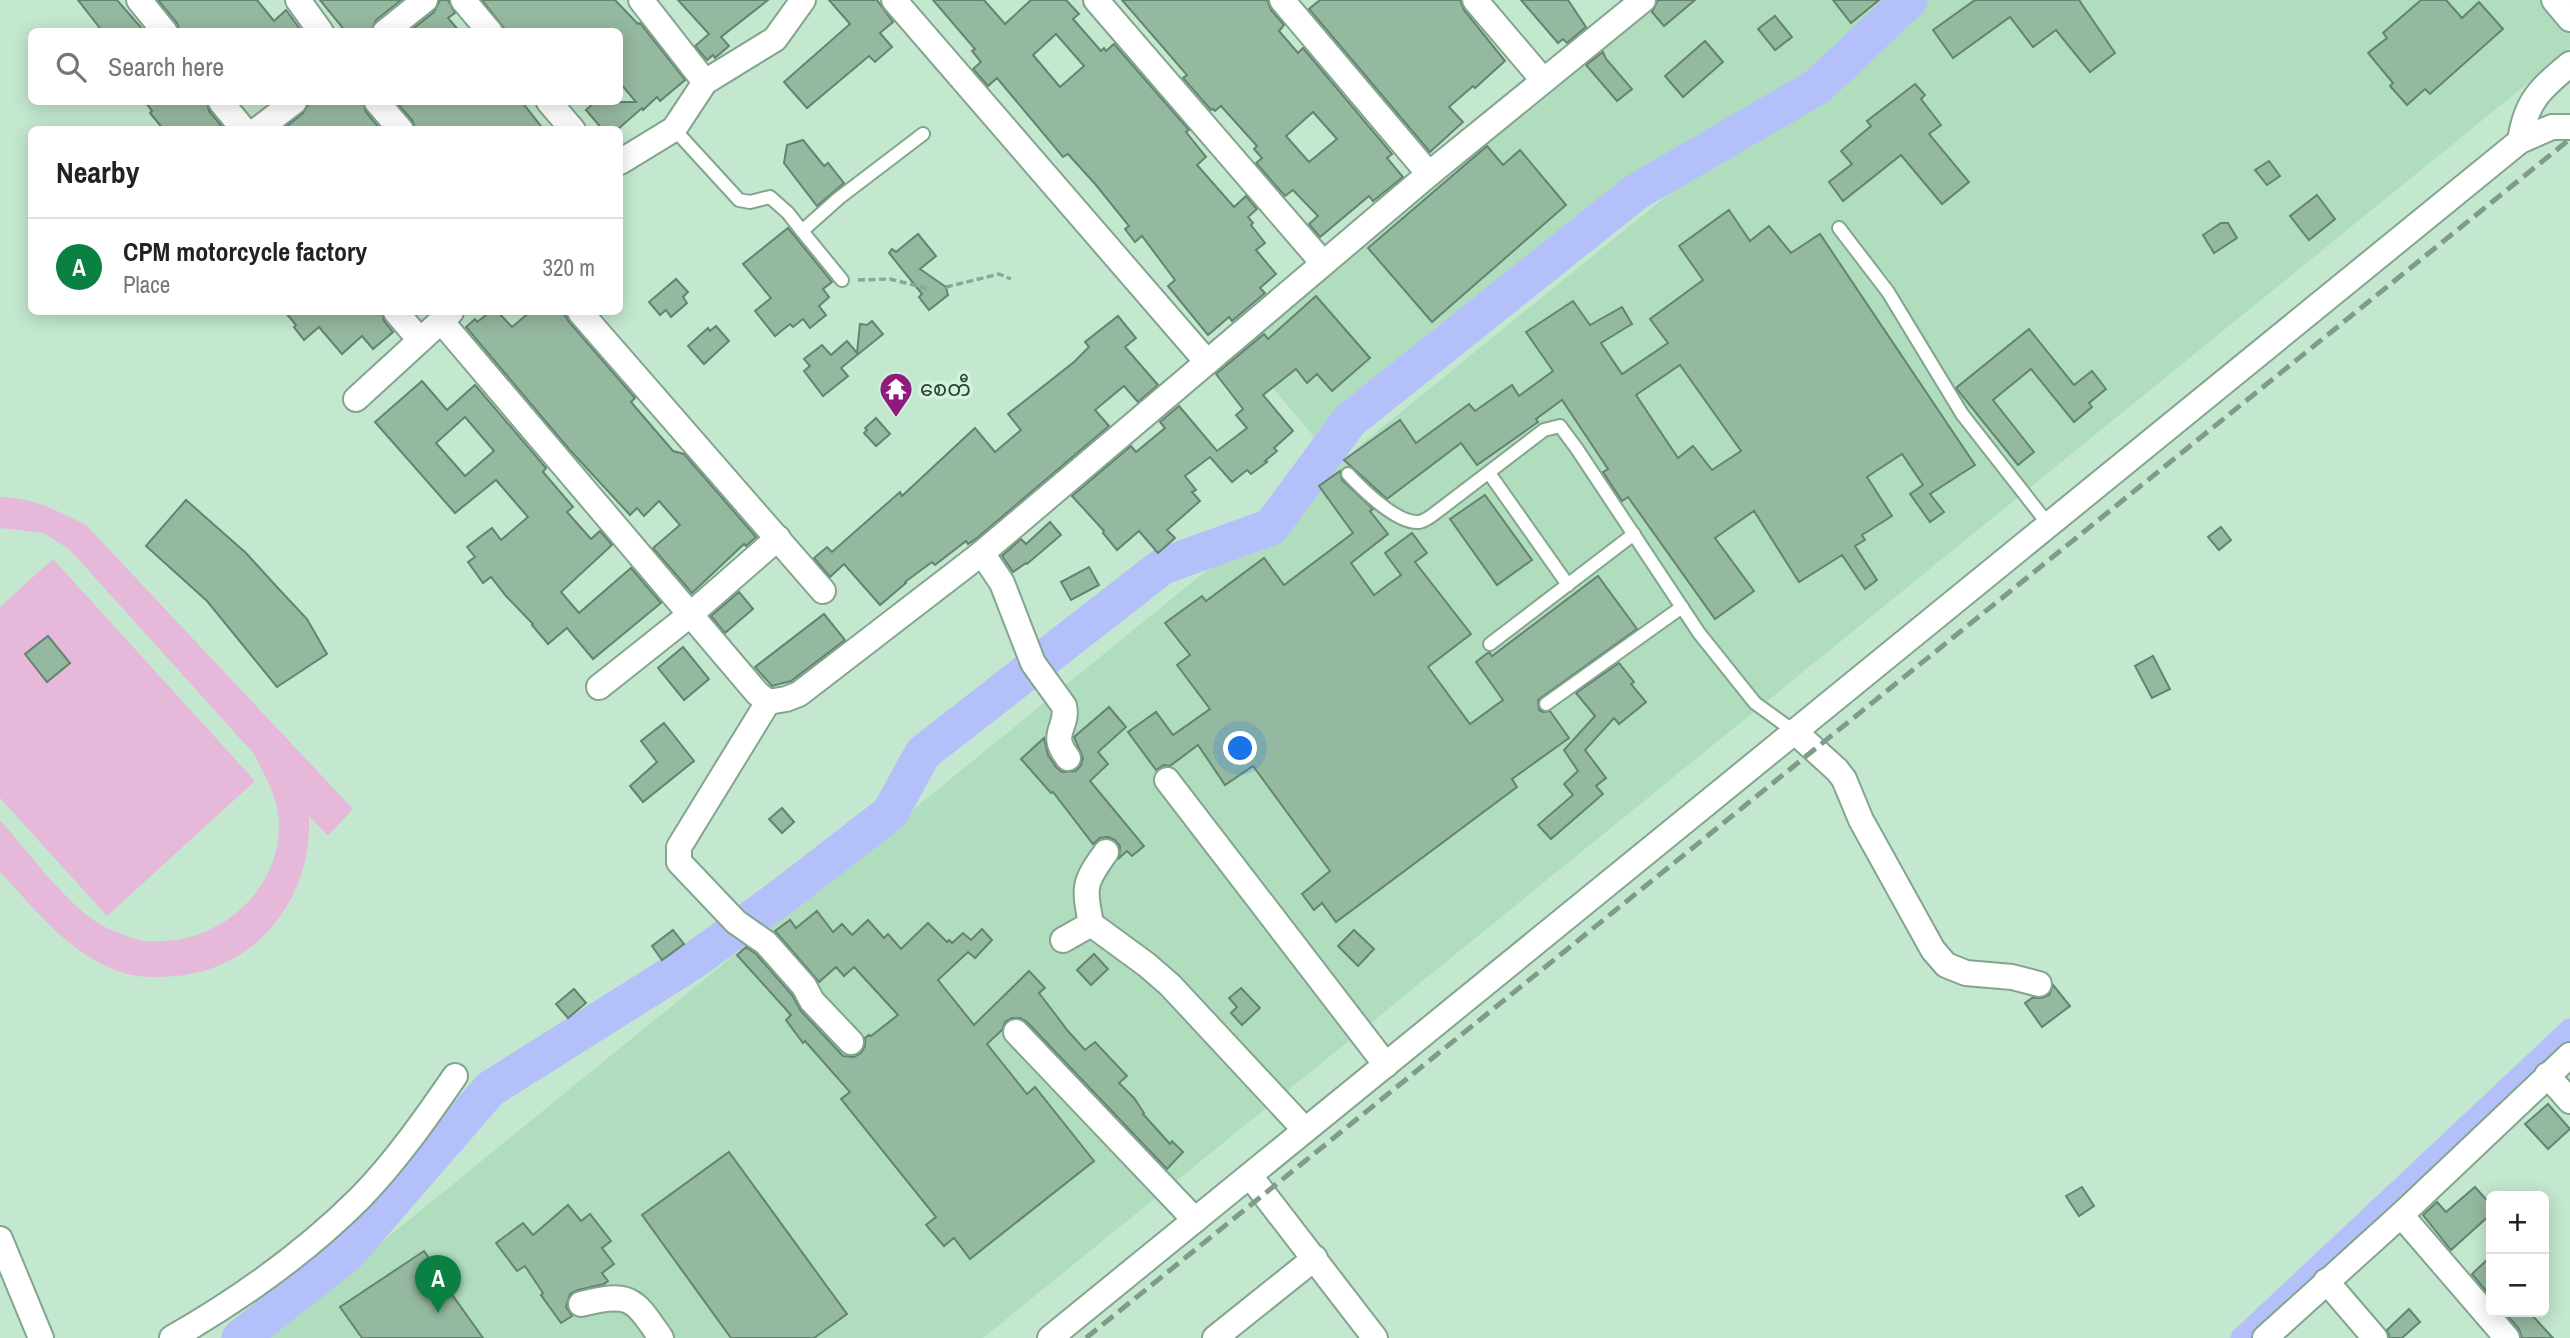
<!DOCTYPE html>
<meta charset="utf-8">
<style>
body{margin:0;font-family:"Archivo Narrow","Noto Sans Myanmar",sans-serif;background:#f6f6f6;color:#222}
.controls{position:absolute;right:21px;bottom:21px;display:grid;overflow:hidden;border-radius:10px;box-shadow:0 4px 18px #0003}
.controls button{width:63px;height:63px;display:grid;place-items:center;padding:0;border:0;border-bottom:2px solid #e0e0e0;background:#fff;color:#222;font:35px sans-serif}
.you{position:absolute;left:1241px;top:749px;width:24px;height:24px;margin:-18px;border:5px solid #fff;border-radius:50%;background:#1a73e8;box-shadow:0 0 0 10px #1a73e833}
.badge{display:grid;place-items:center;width:46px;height:46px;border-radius:50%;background:#0b8043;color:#fff;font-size:23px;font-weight:700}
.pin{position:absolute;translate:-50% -58px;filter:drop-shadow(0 2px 4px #0008)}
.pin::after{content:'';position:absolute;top:37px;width:24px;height:21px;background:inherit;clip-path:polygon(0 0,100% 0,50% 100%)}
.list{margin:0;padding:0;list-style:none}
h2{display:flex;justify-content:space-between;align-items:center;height:91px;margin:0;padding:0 28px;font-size:30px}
h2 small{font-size:23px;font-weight:400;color:#767676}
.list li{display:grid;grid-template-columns:46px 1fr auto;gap:21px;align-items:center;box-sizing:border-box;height:98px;padding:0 28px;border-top:2px solid #e0e0e0}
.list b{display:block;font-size:26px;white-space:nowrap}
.list p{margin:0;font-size:23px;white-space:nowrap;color:#767676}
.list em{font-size:23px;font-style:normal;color:#767676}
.icon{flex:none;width:38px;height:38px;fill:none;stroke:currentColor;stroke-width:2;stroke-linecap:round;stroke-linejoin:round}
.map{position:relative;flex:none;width:2570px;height:1338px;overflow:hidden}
.search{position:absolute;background:#fff;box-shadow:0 4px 18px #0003;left:28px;top:28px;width:595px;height:77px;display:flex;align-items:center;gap:18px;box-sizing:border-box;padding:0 24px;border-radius:10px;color:#767676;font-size:26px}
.panel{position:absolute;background:#fff;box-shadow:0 4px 18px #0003;left:28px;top:126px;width:595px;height:189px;border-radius:10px}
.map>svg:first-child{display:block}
.built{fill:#b1ddbf}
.green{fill:#e6b9db}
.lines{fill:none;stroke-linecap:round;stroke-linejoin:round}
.canal{stroke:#b4c0f9;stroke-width:21}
.river{stroke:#b4c0f9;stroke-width:37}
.building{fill:#95b8a0;stroke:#63846e;stroke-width:2;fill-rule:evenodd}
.lane-casing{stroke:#83a58e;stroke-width:16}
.street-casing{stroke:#83a58e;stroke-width:28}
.path{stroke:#8ba894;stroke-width:3.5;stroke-dasharray:7 3.5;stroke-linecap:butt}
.lane{stroke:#fff;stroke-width:12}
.street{stroke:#fff;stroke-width:24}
.rail{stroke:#809b89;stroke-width:5;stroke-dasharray:14 7;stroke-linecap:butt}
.labels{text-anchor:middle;stroke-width:7;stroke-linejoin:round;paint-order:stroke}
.poi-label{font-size:21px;fill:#303f35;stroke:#d0f5dc;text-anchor:start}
</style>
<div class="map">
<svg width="2570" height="1338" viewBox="0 0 2570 1338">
<rect width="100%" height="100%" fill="#c3e8cf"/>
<g class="built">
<path d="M1646 0H1894L1845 43 1314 437 1235 343Z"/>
<path d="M1907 0H2570V49L983 1338H264Z"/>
</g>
<g class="green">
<path d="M0 497C32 497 58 511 86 525L353 809 328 836 309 816C313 896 258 969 176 976 157 978 136 978 118 971 68 953 35 909 0 872V820C29 852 70 911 109 929 119 933 133 939 144 941 150 942 158 941 165 941 229 938 287 880 278 813 275 792 263 773 254 754L70 550 44 533 0 528Z"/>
<path d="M53 559 255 781 107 916 0 798V607Z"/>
</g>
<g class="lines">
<path class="canal" d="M2241 1338 2570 1029"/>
<path class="river" d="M240 1338 347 1254 490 1089 693 961 784 895 890 813 923 753 1163 566 1271 527 1350 420 1636 192 1818 86 1909 0"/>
</g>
<g class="building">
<path d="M78 0H117L145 32H103Z"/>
<path d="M158 0H257L274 21 286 10 302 32H180L177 23Z"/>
<path d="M320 0H401L376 20 371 32H346Z"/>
<path d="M440 0H448L455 13 448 18 460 32H409L434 12Z"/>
<path d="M482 0H615L638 24 640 23 685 80 660 101 657 97 643 110 642 108 617 130H603L586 110 595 102H636L620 83V32H507Z"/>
<path d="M678 0H768L721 37 729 46 715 58 713 55 707 60 695 46 709 34Z"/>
<path d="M829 0H877L893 22 880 33 892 47 875 62 869 56 807 108 784 82 850 24Z"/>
<path d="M933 0H984L1005 24 1031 0H1066L1079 14 1073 19 1101 51 1104 48 1106 51 1114 44 1189 130 1186 132 1206 157 1197 165 1234 207 1246 196 1257 209 1248 217 1253 223 1251 225 1265 243 1256 250 1276 274 1260 288 1265 293 1232 321 1229 317 1208 335 1168 286 1175 280 1142 236 1135 242 1125 229 1129 226 1096 185 1068 154 1063 157 997 78 988 86 973 69 981 62 972 51 975 49ZM1056 34 1084 66 1060 87 1033 55Z"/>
<path d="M1122 0H1267L1271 10 1284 25 1279 31 1298 53 1303 48 1392 154 1387 158 1403 177 1373 201 1369 196 1320 237 1309 224 1318 216 1293 190 1285 196 1256 163 1262 158 1254 149 1257 146 1221 106 1215 111 1213 109 1211 110 1183 78 1187 75ZM1313 112 1337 139 1309 162 1286 136Z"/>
<path d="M1320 0H1460L1464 10 1505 61 1475 88 1473 86 1449 107 1463 122 1430 152 1309 9Z"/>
<path d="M1521 0H1568L1586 27 1567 43 1563 39 1558 43Z"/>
<path d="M1658 0H1695L1664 26 1652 12Z"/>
<path d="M1833 0H1879L1851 23Z"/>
<path d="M1975 0H2079L2115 53 2090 72 2056 30 2033 47 2010 17 1953 58 1933 30Z"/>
<path d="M2421 0H2446L2462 18 2479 2 2503 29 2430 94 2425 89 2407 105 2390 86 2393 83 2368 53 2387 38 2383 33Z"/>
<path d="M1775 16 1792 37 1775 50 1758 29Z"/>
<path d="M1705 41 1723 62 1683 97 1665 76Z"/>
<path d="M1603 52 1606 59 1632 89 1617 101 1586 65Z"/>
<path d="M1915 84 1925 95 1921 99 1941 125 1929 134 1969 182 1942 204 1901 155 1843 201 1829 182 1852 164 1841 151 1871 126 1867 121Z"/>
<path d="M145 102H207L209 111 224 129 164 130 150 113 152 111Z"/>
<path d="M310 102H363L366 112 381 130H282L303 113Z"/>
<path d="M396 102H522L544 130H416L412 120Z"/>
<path d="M803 140 824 166 828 163 844 183 817 206 784 163 787 145Z"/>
<path d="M1487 146 1503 165 1520 150 1566 205 1432 322 1368 248Z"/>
<path d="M2269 161 2280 176 2267 185 2255 170Z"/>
<path d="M2317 195 2335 219 2309 240 2290 216Z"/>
<path d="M1729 210 1750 241 1769 226 1791 253 1820 234 1975 465 1930 494 1944 512 1930 522 1910 494 1923 485 1902 454 1867 477 1892 516 1862 535 1865 540 1855 546 1877 580 1865 589 1842 555 1799 582 1754 511 1715 538 1754 591 1715 619 1628 497 1622 501 1603 472 1608 469 1562 400 1536 419 1538 422 1477 465 1461 443 1387 499 1344 460 1400 420 1416 443 1469 404 1475 411 1512 385 1519 396 1553 371 1526 332 1573 301 1590 325 1622 307 1632 324 1601 343 1622 374 1668 343 1650 319 1703 280 1679 246ZM1680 365 1741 451 1712 470 1693 446 1678 458 1636 395Z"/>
<path d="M2221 223H2228L2237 238 2214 253 2203 235Z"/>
<path d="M788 228 832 282 823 289 829 297 819 306 826 315 810 328 803 319 793 327 790 324 775 336 755 311 771 298 743 264Z"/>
<path d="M918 234 936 256 920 269 946 287 948 295 929 310 919 297 922 294 889 253 892 249 896 252Z"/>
<path d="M676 279 688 292 683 297 687 303 671 317 666 310 660 315 649 302Z"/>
<path d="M1316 296 1370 358 1332 391 1317 374 1307 383 1296 369 1263 395 1293 431 1274 448 1277 451 1265 461 1267 462 1251 474 1247 470 1232 482 1210 457 1185 476 1196 490 1192 492 1200 501 1167 530 1175 538 1158 553 1139 531 1117 550 1103 533 1104 531 1072 496 1131 446 1136 452 1165 428 1160 422 1179 406 1217 451 1247 428 1236 415 1243 409 1216 374 1264 334 1268 339Z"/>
<path d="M285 312H382L384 321 393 332 373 349 362 336 342 354 319 327 304 340 294 327 296 325Z"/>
<path d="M490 312H498L512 327 530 312H563L569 322 635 398 631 402 673 451 684 454 756 537 746 546 744 544 692 593 653 548 680 525 659 501 644 516 637 508 630 515 569 449 466 327 475 319 477 322Z"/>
<path d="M1118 316 1136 338 1125 347 1158 385 1138 402 1124 386 1095 410 1109 426 977 538 968 544 966 541 935 565 932 562 905 582 906 583 880 605 844 564 830 577 814 558 827 547 832 552 900 492 902 496 975 428 995 452 1021 430 1008 414 1074 362 1089 347 1085 342Z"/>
<path d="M872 321 883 334 841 368 848 376 823 396 804 371 810 366 804 359 822 345 831 355 847 341 857 353 860 324 867 325Z"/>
<path d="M716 326 729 341 704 364 688 346 708 328 710 331Z"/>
<path d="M2029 329 2074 385 2092 371 2106 389 2089 403 2092 407 2074 422 2031 369 1993 400 2034 452 2018 465 1956 388Z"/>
<path d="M422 381 447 410 475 385 546 468 543 472 573 507 567 512 591 539 600 531 612 545 561 592 579 613 631 568 661 603 593 659 567 628 548 644 532 625 533 624 506 596 491 577 483 583 468 562 475 557 467 547 492 528 501 540 528 517 496 480 455 513 375 422ZM465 417 494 451 465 476 436 443Z"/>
<path d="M876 418 890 434 876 446 864 433 867 430 865 428Z"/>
<path d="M1340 471 1342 480 1373 509 1370 511 1388 534 1351 563 1374 595 1401 575 1385 553 1412 533 1427 553 1415 562 1471 634 1428 667 1470 724 1503 700 1476 662 1489 652 1492 656 1598 576 1637 629 1538 700 1539 710 1543 712 1550 711 1569 738 1512 779 1517 787 1336 922 1322 903 1314 910 1302 894 1330 871 1253 766 1225 785 1198 745 1170 766 1164 765 1156 770 1128 732 1156 712 1173 735 1210 709 1177 665 1190 655 1165 623 1202 596 1206 601 1264 558 1284 585 1353 533 1319 486Z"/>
<path d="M1485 495 1532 560 1497 585 1450 519Z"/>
<path d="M186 500 246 553 276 586 307 619 327 654 277 687 207 601 146 546Z"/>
<path d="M1050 522 1061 535 1027 564 1026 563 1013 572 1002 556 1021 539 1026 544Z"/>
<path d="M2221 527 2231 540 2219 550 2208 537Z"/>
<path d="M1089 567 1099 585 1071 600 1061 582Z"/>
<path d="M739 592 753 609 725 633 711 616Z"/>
<path d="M824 614 845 640 791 681 772 686 755 667Z"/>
<path d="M48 636 70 663 47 682 25 654Z"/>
<path d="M683 647 709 679 684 700 658 668Z"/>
<path d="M2153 656 2170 689 2152 698 2135 666Z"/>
<path d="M1619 663 1634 682 1631 684 1646 702 1619 724 1614 718 1585 750 1606 778 1596 786 1603 794 1551 839 1538 825 1573 795 1564 784 1578 771 1564 750 1595 716 1576 693Z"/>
<path d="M1109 707 1126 727 1098 752 1108 764 1090 781 1144 846 1132 856 1127 851 1119 858 1120 846 1115 840 1108 837 1100 838 1093 844 1053 792 1051 793 1021 759 1044 738 1048 755 1056 767 1062 772 1076 771 1081 765 1083 758 1074 737Z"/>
<path d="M664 723 694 761 643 802 630 786 657 762 641 741Z"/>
<path d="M782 808 794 822 782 833 769 819Z"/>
<path d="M817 911 833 932 842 924 852 935 868 920 884 938 888 934 901 949 928 923 947 942 949 940 952 943 963 933 971 940 982 929 992 940 975 958 968 952 938 980 974 1025 1029 971 1045 988 1039 993 1068 1031 1085 1050 1095 1042 1127 1076 1119 1083 1134 1098 1144 1113 1143 1114 1170 1144 1172 1141 1183 1152 1167 1169 1027 1022 1020 1018H1012L1005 1022 1002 1030 987 1044 1027 1094 1035 1087 1094 1161 970 1259 954 1238 944 1246 926 1225 936 1217 841 1099 850 1092 805 1041 803 1043 786 1020 791 1015 737 955 746 947 756 954 792 995 801 1011 843 1056 854 1057 861 1053 865 1046V1038L869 1035 871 1036 898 1015 854 967 844 976 836 967 819 982 775 931 790 920 796 928Z"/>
<path d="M673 930 684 944 662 960 652 946Z"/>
<path d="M1354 930 1374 949 1358 966 1338 946Z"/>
<path d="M1094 954 1108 969 1091 985 1077 970Z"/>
<path d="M2053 985 2070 1006 2042 1027 2025 1003 2032 998H2042L2049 995Z"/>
<path d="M1241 988 1260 1008 1242 1025 1231 1013 1237 1007 1229 998Z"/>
<path d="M574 989 586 1003 568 1018 556 1004Z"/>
<path d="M2548 1104 2570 1129 2548 1149 2525 1124Z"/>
<path d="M729 1152 847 1314 814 1338H731L642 1215Z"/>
<path d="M2082 1187 2094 1206 2079 1216 2066 1196Z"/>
<path d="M2475 1187 2491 1205V1214L2451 1250 2423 1215 2437 1202 2446 1212Z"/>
<path d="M568 1205 581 1221 590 1214 611 1241 602 1248 614 1264 602 1273 608 1281 604 1284 578 1290 570 1294 566 1307 572 1316 561 1323 541 1295 543 1293 525 1266 517 1271 496 1243 523 1223 533 1235Z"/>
<path d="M424 1251 438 1271 436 1272 483 1338H362L340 1307Z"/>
<path d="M2491 1256V1297L2472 1274Z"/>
<path d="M2409 1309 2420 1322 2402 1338H2390L2387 1330Z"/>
<path d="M2508 1312H2529L2553 1338H2522L2519 1329 2506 1314Z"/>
</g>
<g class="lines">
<defs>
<g id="lane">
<path d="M674 129 739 200 750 202 770 197 788 213 802 231 839 198 923 134"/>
<path d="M1839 228 1888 292 1962 414 2048 524"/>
<path d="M802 231 842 280"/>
<path d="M1489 473 1568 585"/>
<path d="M1348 474C1362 489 1397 524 1419 522 1424 521 1430 517 1434 514L1544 430 1560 426 1577 449 1699 633 1755 703 1795 732"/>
<path d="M1490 644 1634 534"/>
<path d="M1546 704 1682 607"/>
</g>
<g id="street">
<path d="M139 0 165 32"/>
<path d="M298 0 321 32"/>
<path d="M463 0 490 32"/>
<path d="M641 0 705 82"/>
<path d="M894 0 1207 362"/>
<path d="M1096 0 1323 263"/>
<path d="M1282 0 1429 174"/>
<path d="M1475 0 1543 80"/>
<path d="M2554 0 2570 19"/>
<path d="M385 32 425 0"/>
<path d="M221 102 244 130"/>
<path d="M377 102 401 130"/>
<path d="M549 102 573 130"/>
<path d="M257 130 294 102"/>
<path d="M2520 141C2526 101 2540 89 2570 64"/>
<path d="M620 162 674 129 705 82 775 39 803 0"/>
<path d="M396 312 419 339"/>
<path d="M580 312 823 591"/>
<path d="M441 321 757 693 768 702 786 699 799 694 982 553 1429 174 1643 0"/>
<path d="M356 399 451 312"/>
<path d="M982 553 1002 583 1033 663 1064 706C1069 728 1048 733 1068 758"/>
<path d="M599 687 691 614 778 538"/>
<path d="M768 702 679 847V862L736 922 766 943 804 986 812 1001 851 1042"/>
<path d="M1795 732 1837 770 1844 779 1861 820 1933 950 1946 965 1966 973 2012 977 2039 984"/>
<path d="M1167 780 1386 1065"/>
<path d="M1091 924C1084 886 1083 884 1106 852"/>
<path d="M1063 940 1091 924 1147 965 1170 985 1305 1130"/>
<path d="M1016 1032 1195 1220"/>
<path d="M2547 1075 2570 1101"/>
<path d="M1250 1176 1375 1338"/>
<path d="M2401 1215 2507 1338"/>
<path d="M0 1239 41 1338"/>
<path d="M2326 1281 2375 1338"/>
<path d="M581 1304C631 1291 634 1299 661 1338"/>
<path d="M172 1338C240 1299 305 1253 360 1198 396 1161 426 1118 455 1076"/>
<path d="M1050 1338 2520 141 2552 127H2570"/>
<path d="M1215 1338 1315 1258"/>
<path d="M2265 1338 2401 1215 2570 1055"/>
</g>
</defs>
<use href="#lane" class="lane-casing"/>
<use href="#street" class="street-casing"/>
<g class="path">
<path d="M858 280 890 279 929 289"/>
<path d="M946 287 999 274 1011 279"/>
</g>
<use href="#lane" class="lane"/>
<use href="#street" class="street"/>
<path class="rail" d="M1086 1338 2570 139"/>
</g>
<defs>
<symbol id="temple-pin" viewBox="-11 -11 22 30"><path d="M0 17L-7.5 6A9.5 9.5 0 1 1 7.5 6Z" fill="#8f1c7d" stroke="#d0f5dc"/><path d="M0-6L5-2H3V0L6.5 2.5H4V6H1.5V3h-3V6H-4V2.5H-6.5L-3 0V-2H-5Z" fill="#fff"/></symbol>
</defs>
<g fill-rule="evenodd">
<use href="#temple-pin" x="877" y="370" width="38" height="52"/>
</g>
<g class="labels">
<g class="poi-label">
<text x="920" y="396">စေတီ</text>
</g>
</g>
</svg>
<div class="controls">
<button>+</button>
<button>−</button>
</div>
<div class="you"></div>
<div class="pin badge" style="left:438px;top:1313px">A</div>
<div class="search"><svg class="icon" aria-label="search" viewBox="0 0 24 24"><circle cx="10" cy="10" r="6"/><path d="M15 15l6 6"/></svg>Search here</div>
<section class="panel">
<h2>Nearby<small></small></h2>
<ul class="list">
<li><span class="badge">A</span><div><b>CPM motorcycle factory</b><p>Place</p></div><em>320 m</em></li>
</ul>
</section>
</div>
